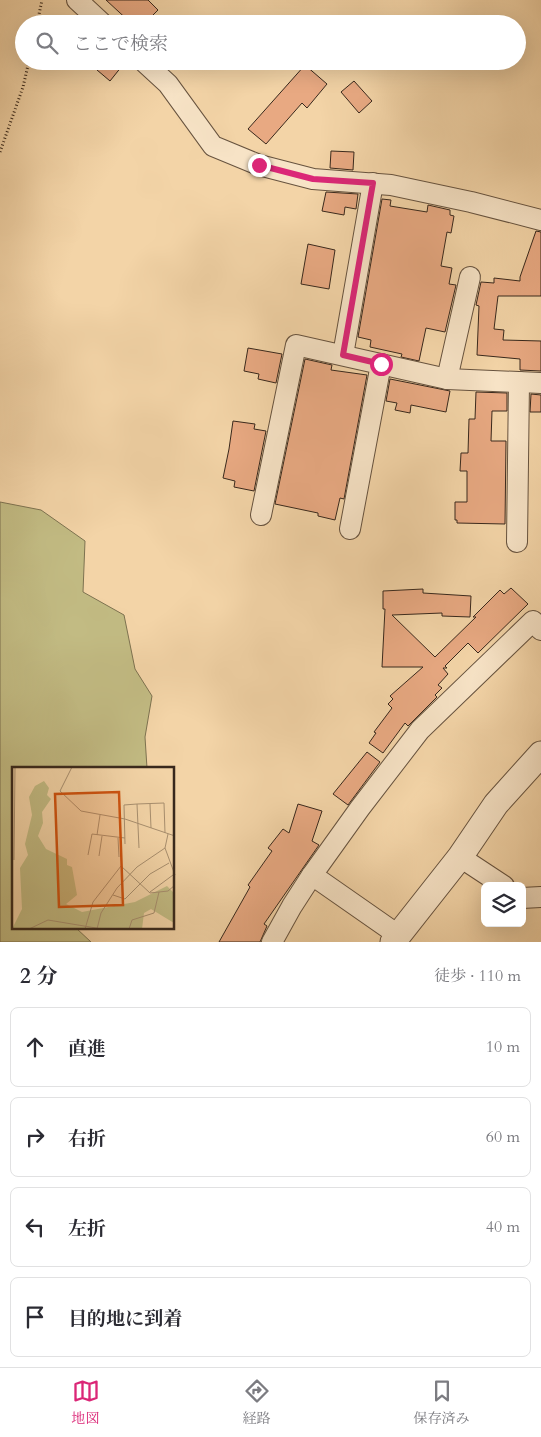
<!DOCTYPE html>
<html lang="ja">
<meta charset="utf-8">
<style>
body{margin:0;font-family:Cardo,"Noto Serif JP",serif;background:#f2f2f3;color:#2b2b33}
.controls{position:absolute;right:15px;bottom:15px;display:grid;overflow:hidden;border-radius:8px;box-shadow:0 5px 20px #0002}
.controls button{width:45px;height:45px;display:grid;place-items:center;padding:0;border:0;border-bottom:1px solid #e1e1e2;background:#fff;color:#2b2b33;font:25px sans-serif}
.stop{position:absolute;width:15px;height:15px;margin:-11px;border:4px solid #db2777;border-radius:50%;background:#fff}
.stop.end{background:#db2777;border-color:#fff;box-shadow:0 1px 5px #0008}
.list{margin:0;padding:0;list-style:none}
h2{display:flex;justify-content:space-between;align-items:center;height:65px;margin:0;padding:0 20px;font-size:21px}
h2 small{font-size:16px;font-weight:400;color:#7c7c81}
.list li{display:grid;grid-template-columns:32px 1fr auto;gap:15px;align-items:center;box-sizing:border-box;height:80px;margin:0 10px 10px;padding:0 10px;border:1px solid #e1e1e2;border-radius:8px}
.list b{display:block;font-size:19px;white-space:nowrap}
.list em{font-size:16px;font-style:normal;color:#7c7c81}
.icon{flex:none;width:28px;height:28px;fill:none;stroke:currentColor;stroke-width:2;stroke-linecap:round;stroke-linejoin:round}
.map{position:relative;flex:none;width:541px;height:942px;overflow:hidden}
.search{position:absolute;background:#fff;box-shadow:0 5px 20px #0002;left:15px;right:15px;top:15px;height:55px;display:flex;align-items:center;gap:12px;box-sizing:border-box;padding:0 18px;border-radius:28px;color:#7c7c81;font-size:19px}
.sheet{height:425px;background:#fff}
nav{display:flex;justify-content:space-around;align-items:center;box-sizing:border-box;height:70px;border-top:1px solid #e1e1e2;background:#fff;font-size:14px;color:#7c7c81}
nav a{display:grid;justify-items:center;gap:2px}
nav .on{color:#db2777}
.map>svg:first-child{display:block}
.green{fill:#c2bb83;stroke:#7d7250}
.building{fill:#e8a982;stroke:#38281c}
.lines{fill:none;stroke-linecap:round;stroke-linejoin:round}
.minor-casing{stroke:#67533f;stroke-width:22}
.tertiary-casing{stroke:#67533f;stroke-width:27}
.path{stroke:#38281c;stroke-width:3;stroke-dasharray:1 2.5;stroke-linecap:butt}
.minor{stroke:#f7e3c6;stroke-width:20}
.tertiary{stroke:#f7e3c6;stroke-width:25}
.route{stroke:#db2777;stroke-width:6}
.inset-road{fill:none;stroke:#a88f6f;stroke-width:1}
.view{fill:#ce520e;fill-opacity:0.15;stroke:#ce520e;stroke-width:2.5}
.inset-edge{fill:none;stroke:#38281c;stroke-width:2.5}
</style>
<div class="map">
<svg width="541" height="942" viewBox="0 0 541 942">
<rect width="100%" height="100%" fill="#f3d4a7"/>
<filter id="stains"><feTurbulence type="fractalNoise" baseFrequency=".004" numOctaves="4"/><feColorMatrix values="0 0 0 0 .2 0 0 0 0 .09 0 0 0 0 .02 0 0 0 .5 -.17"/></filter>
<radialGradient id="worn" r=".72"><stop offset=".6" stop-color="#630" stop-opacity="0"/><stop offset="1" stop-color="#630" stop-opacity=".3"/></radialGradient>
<path class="green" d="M0 502 41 510 85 541 83 592 124 615 135 669 152 696 145 737 147 768H14V928H76L91 942H0Z"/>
<g class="building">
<path d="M106 0H148L158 10 144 24H132Z"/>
<path d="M104 61H126L110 81 97 70Z"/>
<path d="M305 65 327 84 307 108 302 103 266 144 248 129Z"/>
<path d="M354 81 372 101 359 113 341 92Z"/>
<path d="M331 151 354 152 353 170 330 168Z"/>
<path d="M326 192 358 194 356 209 345 207 344 215 322 211Z"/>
<path d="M382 199 391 200 390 206 427 212 428 205 450 210V215L454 216 451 233 447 232 441 266 452 268 449 284 456 285 445 332 426 328 419 361 401 357 402 354 370 347 371 340 358 337Z"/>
<path d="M536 231 541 232V296H498L494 329 504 330 503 340 541 341V371L520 370V359L477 355 479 306 476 305 481 282 494 283V278L520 281V277Z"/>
<path d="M308 244 335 250 329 289 301 284Z"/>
<path d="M248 348 282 354 276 383 258 379 259 374 244 371Z"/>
<path d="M305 359 332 365 331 370 367 375 344 499 340 498 335 520 318 516V513L275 504Z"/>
<path d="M390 379 450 391 446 412 411 405 410 413 395 410 397 403 386 401Z"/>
<path d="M476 392 507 393V411H492L491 441H506L505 524 457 523V520H455V502H467V471H460L461 453H468L469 419H475Z"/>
<path d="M531 394 541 395V412H530Z"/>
<path d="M233 421 255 424 254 429 266 431 254 491 234 487 235 481 223 478 229 449Z"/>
<path d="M511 588 528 604 478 653 468 643 445 666 447 668H443L448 674 438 685 442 688 435 695 437 697 408 726 405 723 383 753 369 743 376 733 374 732 392 708 388 704 393 699 390 696 423 667H382L385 609H383V591L423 589V593L471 596 470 617 442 616V613L392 615 435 657 476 617H473L500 590 504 594Z"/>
<path d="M367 752 380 762 348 805 333 794Z"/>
<path d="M298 804 322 811 312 841 319 845 264 924 267 926 260 942H219L250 887 248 885 272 851 268 848 283 829 289 833Z"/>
</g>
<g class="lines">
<defs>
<g id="minor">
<path d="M77 0 103 24"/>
<path d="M143 61 168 84 213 146 259 165 313 179 391 185 471 202 541 220"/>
<path d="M343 355 373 183"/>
<path d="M447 379 470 277"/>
<path d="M261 515 296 345 447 379 541 383"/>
<path d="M350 529 381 364"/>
<path d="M517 542 519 382"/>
<path d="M460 857 504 886"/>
<path d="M312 875 398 935"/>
<path d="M522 898 541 897"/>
<path d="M272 942 292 906 312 875 360 808 420 730 533 621 541 630"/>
</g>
<path id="tertiary" d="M393 942 460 857 496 804 541 754"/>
</defs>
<use href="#minor" class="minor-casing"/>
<use href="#tertiary" class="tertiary-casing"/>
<g class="path">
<path d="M37 24 42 0"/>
<path d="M0 152 23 87 29 61"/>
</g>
<use href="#minor" class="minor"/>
<use href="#tertiary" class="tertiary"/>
</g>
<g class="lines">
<path class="route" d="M259 165 313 179 373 183 343 355 381 364"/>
</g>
<g transform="translate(12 767)">
<rect width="162" height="162" fill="#f3d4a7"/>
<path d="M32 14 37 21 35 28 39 32 30 45 31 56 26 69 34 82 55 92V98L60 100 65 128 54 137 70 145 123 135 155 119 162 126V156L139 142 132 146 130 162H0L10 142 8 101 16 88 13 77 20 48 17 30 23 19Z" fill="#c2bb83"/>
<path class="inset-road" d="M60 0 48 24 69 44 113 52 163 69M64 0H95M125 37 152 36 153 66M138 37 139 61M85 68 88 48M106 71 107 90M113 77 112 38 125 37 127 81M153 81 163 108M76 88 80 67 113 71M87 89 90 69M2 93 3 0M138 125 161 108M101 128 113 132 138 107 157 96M17 162 36 153 90 162M73 162 81 135 109 99 138 126 156 124 163 118M85 162 89 146 105 121 125 100 153 81 156 67M117 162 120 153 142 146 147 125"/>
<path class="view" d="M107 25 111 138 47 140 43 27Z"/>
<rect width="162" height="162" class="inset-edge"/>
</g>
<rect width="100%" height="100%" filter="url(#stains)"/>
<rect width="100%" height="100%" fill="url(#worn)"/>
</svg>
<div class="controls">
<button><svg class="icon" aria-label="layers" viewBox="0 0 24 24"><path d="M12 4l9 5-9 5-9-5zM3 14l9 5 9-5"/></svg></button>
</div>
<div class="stop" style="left:381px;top:364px"></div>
<div class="stop end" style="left:259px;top:165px"></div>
<div class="search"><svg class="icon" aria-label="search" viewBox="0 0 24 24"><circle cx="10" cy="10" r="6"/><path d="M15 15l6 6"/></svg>ここで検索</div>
</div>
<section class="sheet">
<h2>2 分<small>徒歩 · 110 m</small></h2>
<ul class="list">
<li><svg class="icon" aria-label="ahead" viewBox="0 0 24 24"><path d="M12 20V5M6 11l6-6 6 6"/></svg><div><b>直進</b></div><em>10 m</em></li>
<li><svg class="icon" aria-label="right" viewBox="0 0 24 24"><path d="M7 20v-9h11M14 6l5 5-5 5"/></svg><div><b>右折</b></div><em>60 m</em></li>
<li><svg class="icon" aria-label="left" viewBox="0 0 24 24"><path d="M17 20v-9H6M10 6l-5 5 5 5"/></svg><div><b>左折</b></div><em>40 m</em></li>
<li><svg class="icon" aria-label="arrive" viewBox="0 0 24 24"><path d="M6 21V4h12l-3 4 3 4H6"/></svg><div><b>目的地に到着</b></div></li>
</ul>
</section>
<nav>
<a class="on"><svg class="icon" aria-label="map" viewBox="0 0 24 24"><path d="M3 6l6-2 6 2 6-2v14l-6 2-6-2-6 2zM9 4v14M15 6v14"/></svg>地図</a>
<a><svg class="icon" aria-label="directions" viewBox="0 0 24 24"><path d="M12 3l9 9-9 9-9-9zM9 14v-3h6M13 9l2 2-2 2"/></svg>経路</a>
<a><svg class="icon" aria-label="saved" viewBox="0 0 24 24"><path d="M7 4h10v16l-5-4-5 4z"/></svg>保存済み</a>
</nav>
